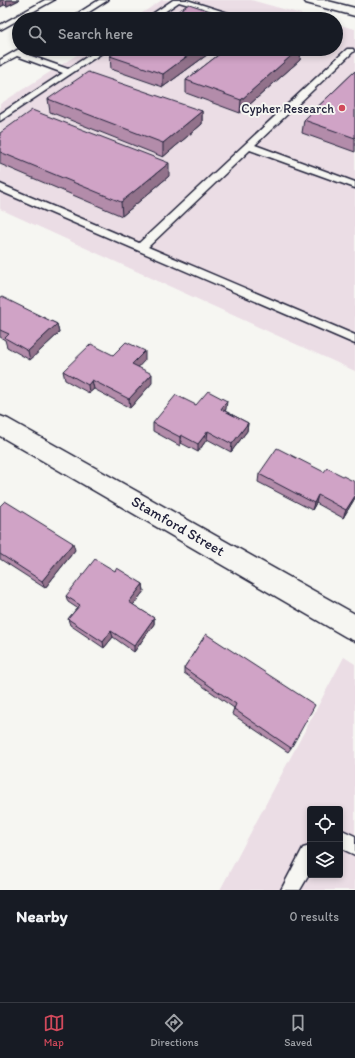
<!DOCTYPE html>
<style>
body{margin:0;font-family:Itim,sans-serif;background:#20242c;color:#f1f3f6}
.controls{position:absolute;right:12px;bottom:12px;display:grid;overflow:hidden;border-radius:4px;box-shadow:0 2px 6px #0003}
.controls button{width:36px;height:36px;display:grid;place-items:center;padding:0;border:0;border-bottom:1px solid #363941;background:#171b24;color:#f1f3f6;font:20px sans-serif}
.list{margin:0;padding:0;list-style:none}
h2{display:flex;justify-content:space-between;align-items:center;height:52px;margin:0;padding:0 16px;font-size:17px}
h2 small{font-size:13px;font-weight:400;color:#9ea1a6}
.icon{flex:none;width:22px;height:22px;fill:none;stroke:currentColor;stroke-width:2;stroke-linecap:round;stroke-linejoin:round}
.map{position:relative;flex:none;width:355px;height:890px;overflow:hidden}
.search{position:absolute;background:#171b24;box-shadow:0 2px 6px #0003;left:12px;right:12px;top:12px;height:44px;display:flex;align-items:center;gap:10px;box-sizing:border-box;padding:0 14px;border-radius:22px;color:#9ea1a6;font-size:15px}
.sheet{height:112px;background:#171b24}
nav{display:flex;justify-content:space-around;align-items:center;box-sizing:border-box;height:56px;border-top:1px solid #363941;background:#171b24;font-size:11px;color:#9ea1a6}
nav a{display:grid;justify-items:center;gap:2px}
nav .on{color:#d1495b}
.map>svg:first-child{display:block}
.built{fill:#ebdde5;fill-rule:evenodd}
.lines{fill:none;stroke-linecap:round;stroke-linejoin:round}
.lane-casing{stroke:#22223b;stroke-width:3}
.street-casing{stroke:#22223b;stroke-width:3}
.secondary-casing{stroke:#22223b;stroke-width:3}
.lane{fill:#f6f6f2;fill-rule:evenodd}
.street{fill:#f6f6f2;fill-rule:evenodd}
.secondary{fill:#f6f6f2;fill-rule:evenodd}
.wall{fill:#b38caa;stroke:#22223b}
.shaded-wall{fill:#92728b;stroke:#22223b}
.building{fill:#d0a3c6;stroke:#22223b}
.poi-dot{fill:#d1495b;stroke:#f6f6f2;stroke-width:1.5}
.labels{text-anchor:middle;stroke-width:4;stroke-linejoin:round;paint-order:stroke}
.far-poi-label{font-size:13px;fill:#22223b;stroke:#f6f6f2;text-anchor:end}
.street-label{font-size:15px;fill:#22223b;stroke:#f6f6f2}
</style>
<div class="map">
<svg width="355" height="890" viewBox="0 0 355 890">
<rect width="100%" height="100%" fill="#f6f6f2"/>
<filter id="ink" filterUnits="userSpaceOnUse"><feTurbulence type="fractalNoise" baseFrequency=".025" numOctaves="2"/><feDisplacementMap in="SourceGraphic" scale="8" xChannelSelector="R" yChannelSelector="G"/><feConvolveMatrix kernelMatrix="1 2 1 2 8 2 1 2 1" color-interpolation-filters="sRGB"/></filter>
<g filter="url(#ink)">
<g class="built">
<path d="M162 0H251L319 19H133Z"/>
<path d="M336 24 355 29V371L0 209V104L86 49H336Z"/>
<path d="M344 657 355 664V890H220ZM310 809H340V875H310Z"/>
</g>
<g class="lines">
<defs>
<g id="lane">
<path d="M45 0H54L0 30V25Z"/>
<path d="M99 0H108L78 19H69Z"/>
<path d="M173 0H187L247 19H235L179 2 154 19H145Z"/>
<path d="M19 49H25L23 53 68 69 99 49H108L0 121V114L63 73 17 56 0 65V60Z"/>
<path d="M347 49H353L354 51 255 145 355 182V188L250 150 148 247 355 335V344L0 191V184L139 243Z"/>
<path d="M340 829 355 836V855L340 848Z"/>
<path d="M310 846V873L300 890H281L303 848Z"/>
</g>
<path id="street" d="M0 416 8 419 355 614V641L346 637 0 436Z"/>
<path id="secondary" d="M304 0H324L355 8V16L306 3Z"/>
</defs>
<use href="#lane" class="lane-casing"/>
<use href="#street" class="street-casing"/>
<use href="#secondary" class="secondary-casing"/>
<use href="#lane" class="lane"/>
<use href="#street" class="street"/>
<use href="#secondary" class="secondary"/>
</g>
<g class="wall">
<path d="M0 0H19L7 6 4 5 0 7Z"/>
<path d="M120 49H215L163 87 111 69 110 56Z"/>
<path d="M226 49H301L300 60 240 113 186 93V80Z"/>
<path d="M355 71V152L302 133 304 120Z"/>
<path d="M48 99 202 111V124L163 157 50 112Z"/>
<path d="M0 133 169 176 122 216 0 164Z"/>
<path d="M0 298 57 324 59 333 30 360 7 347 5 340 0 337Z"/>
<path d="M113 355 145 360 138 367 152 383 130 408 94 389 89 393 65 380 63 371Z"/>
<path d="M196 405 226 409 225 411 248 423 247 431 231 452 207 439 198 452 181 443 180 446 153 431V423Z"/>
<path d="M259 474 355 498 343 518 316 503 312 510 258 482Z"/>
<path d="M0 506 75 550 45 588 0 559Z"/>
<path d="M115 571 143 584 144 591 133 605 154 618V624L134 652 113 637 104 648 70 625 68 619 77 608 68 602 66 596Z"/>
<path d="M206 634 291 748 288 752 232 714 234 708 184 673V668Z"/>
</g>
<g class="shaded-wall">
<path d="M0 0H3L4 5 0 7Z"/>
<path d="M6 0H19L7 6Z"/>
<path d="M197 49H215L163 87V74Z"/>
<path d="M299 49H301L300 60 240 113 241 100Z"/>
<path d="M202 111V124L163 157V143Z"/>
<path d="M169 163V176L122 216 121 202Z"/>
<path d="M57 324 59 333 30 360 28 351Z"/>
<path d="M145 351V360L133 373 132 364Z"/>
<path d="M152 374V383L130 408 129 399Z"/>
<path d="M92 380 94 389 89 393 88 385Z"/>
<path d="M227 401 226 409 220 417 221 409Z"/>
<path d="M248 423 247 431 231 452 232 444Z"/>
<path d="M208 431 207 439 198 452V444Z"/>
<path d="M181 435V443L180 446V437Z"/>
<path d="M318 495 316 503 312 510 314 503Z"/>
<path d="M355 496V498L343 518 346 510Z"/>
<path d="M73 543 75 550 45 588 42 581Z"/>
<path d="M143 584 144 591 130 609 129 602Z"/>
<path d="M154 618V624L134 652V646Z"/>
<path d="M111 631 113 637 104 648 103 642Z"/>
</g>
<g class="building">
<path d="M189 4 235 19H166Z"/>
<path d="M120 49H197L163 74 110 56Z"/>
<path d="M226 49H299L241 100 186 80Z"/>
<path d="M355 71V138L304 120Z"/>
<path d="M88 72 202 111 163 143 48 99Z"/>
<path d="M32 110 169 163 121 202 0 152V133Z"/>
<path d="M2 297 57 324 28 351 5 338 9 334 0 330V298Z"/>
<path d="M126 342 145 351 132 364 152 374 129 399 92 380 88 385 63 371 91 344 113 355Z"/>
<path d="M208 391 227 401 221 409 248 423 232 444 208 431 198 444 181 435 180 437 153 423 176 395 196 405Z"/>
<path d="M277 448 324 472 327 468 355 482V496L346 510 318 495 314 503 259 474Z"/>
<path d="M5 501 73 543 42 581 0 554V506Z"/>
<path d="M95 559 115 571 117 568 143 584 129 602 154 618 134 646 111 631 103 642 68 619 80 605 66 596Z"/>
<path d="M206 634 315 705 291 748 234 709 236 704 184 668Z"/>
</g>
</g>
<circle class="poi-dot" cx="342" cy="108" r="4"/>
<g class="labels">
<g class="far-poi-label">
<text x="334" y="113">Cypher Research</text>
</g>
<g class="street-label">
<text transform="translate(178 526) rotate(30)" y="5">Stamford Street</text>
</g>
</g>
</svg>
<div class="controls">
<button><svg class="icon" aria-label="locate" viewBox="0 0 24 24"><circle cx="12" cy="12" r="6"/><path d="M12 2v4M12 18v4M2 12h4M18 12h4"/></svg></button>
<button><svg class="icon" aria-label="layers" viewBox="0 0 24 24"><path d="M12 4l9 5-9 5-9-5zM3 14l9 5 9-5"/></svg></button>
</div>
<div class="search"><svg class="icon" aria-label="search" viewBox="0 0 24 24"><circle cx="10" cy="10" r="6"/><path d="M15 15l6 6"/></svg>Search here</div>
</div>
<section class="sheet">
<h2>Nearby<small>0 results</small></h2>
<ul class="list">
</ul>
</section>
<nav>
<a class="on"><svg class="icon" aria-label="map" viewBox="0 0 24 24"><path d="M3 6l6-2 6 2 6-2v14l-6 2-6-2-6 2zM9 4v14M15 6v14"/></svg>Map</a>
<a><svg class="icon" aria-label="directions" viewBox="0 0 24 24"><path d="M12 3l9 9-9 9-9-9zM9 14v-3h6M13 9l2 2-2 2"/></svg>Directions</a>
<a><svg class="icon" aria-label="saved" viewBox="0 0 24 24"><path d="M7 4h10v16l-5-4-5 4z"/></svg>Saved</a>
</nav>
